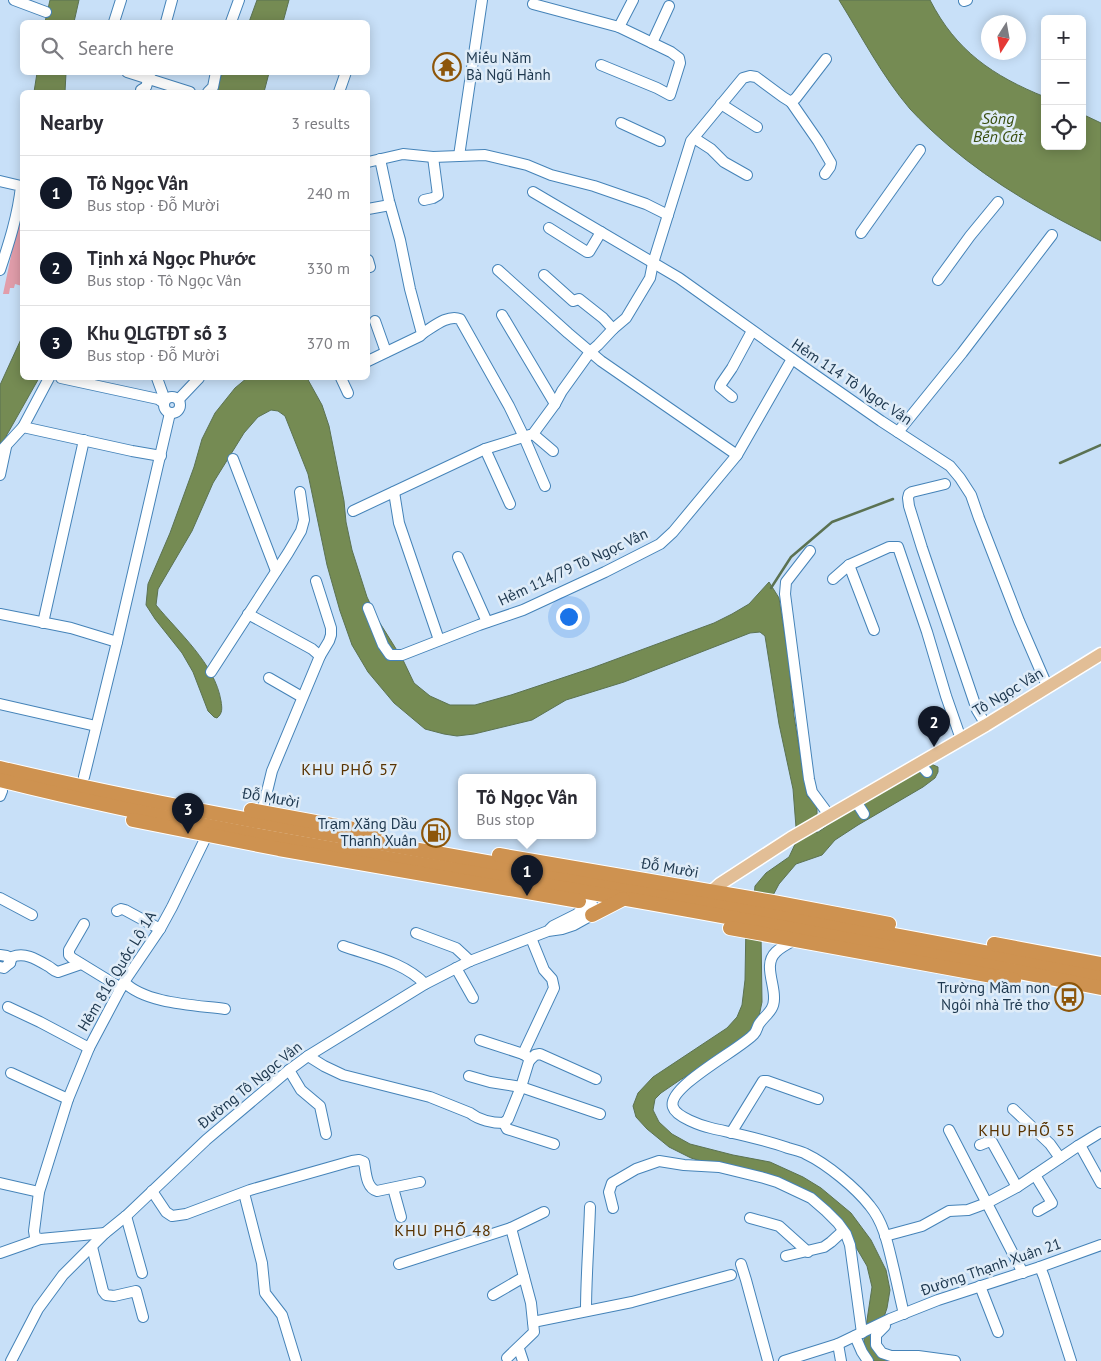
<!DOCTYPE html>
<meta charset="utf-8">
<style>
body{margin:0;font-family:"PT Sans",sans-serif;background:#f7f7f7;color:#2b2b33}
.controls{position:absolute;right:15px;top:15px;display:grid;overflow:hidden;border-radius:8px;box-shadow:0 2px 12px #0003}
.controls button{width:45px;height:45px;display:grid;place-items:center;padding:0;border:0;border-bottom:1px solid #e1e1e2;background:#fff;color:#2b2b33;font:25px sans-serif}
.compass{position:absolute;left:981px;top:15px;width:45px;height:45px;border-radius:50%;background:#fff;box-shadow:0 2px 12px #0003;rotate:191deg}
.you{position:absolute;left:568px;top:616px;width:18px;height:18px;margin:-12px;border:4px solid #fff;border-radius:50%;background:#1a73e8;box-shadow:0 0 0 8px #1a73e833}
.badge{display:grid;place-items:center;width:32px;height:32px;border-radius:50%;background:#111827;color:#fff;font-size:16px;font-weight:700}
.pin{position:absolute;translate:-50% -41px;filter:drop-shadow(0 1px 2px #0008)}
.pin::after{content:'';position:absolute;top:26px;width:18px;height:15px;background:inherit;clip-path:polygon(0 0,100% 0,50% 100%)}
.popup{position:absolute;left:458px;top:774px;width:138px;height:65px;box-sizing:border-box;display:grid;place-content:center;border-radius:8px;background:#fff;filter:drop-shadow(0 1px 4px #0005);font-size:16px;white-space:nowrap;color:#7c7c81}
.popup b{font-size:19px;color:#2b2b33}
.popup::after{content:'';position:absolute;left:50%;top:100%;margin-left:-10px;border:10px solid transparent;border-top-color:#fff}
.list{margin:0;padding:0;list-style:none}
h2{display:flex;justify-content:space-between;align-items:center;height:65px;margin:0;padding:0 20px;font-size:21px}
h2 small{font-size:16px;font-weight:400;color:#7c7c81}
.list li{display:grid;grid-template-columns:32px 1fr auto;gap:15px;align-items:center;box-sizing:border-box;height:75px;padding:0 20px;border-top:1px solid #e1e1e2}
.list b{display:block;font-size:19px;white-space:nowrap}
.list p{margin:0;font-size:16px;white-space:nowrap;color:#7c7c81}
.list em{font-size:16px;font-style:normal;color:#7c7c81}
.icon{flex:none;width:28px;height:28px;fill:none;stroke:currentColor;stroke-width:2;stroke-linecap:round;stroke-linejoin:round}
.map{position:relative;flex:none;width:1101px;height:1361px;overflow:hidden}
.search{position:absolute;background:#fff;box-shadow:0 2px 12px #0003;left:20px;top:20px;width:350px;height:55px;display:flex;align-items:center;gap:12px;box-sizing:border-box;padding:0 18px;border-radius:8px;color:#7c7c81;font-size:19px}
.panel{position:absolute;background:#fff;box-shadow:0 2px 12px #0003;left:20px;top:90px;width:350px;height:290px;border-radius:8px}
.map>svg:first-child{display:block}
.green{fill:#e19daa}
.water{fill:#758b53;stroke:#5b7252}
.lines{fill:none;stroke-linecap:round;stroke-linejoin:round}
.stream{stroke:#5b7252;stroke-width:2.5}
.minor-casing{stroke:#4583b8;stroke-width:12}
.major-casing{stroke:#fff;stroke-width:15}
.highway-casing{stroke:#fff;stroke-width:16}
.minor{stroke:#fff;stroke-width:10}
.major{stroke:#e2be96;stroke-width:12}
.highway{stroke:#ce9250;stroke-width:14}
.labels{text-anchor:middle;stroke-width:5;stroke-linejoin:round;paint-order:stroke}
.poi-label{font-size:15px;fill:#1d374e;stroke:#dfecf8;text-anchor:end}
.street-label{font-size:15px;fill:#1d374e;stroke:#dfecf8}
.water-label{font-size:16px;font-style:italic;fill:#394e0e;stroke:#dfecf8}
.neighbourhood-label{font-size:16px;letter-spacing:1px;fill:#593300;stroke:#dfecf8}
</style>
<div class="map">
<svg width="1101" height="1361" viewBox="0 0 1101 1361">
<rect width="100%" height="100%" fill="#c8e0f8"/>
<path class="green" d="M22 204V286L15 284 14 288H10L9 294H3Z"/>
<g class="water">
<path d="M50 0H79L74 22H45Z"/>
<path d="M257 0H289L283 22H249Z"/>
<path d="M839 0H930C956 51 993 76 1045 97V146H1082V114L1101 123V241C1047 214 995 185 949 146 935 134 922 122 910 109 882 76 862 37 839 0Z"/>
<path d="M37 73H66L65 92H34Z"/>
<path d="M222 73H269L264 92H216Z"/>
<path d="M22 337V378H39L0 447V385Z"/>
<path d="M247 378H307L322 405 329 426 344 501 346 522 352 550 367 597 378 620 403 660 414 683 430 696 450 705H475L511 695 592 668 714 623 732 614 749 604 769 582 779 598 788 657 794 716 807 796 813 802 817 805V833L871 795 909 774 931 764 938 767V772L935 778 923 787 858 825 835 840 822 855 796 864 779 884 771 899 761 934 762 1002 758 1021 746 1040 680 1080 661 1093 655 1099 653 1110 659 1122 672 1134 690 1144 733 1155 770 1162 803 1177 821 1188 851 1213 871 1240 886 1270 890 1290 887 1308 875 1344 906 1361H872L865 1348 864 1340 872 1287 867 1266 850 1237 811 1197 728 1169 691 1158 669 1147 647 1129 636 1117 633 1106 638 1093 653 1077 727 1028 737 1017 742 1005 745 980 746 922 754 897 755 886 766 873 789 857 797 840 793 789 779 724 765 636 760 632 750 633 624 682 566 700 532 720 474 734 457 736 444 734 425 729 394 703 368 672 352 645 340 611 327 565 308 474 285 416 278 411 271 410 258 417 244 433 213 483 192 531 158 589 156 605C179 633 215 664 221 701 222 708 223 713 217 718L214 717 208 711 193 672 182 653 155 619 146 605 148 584 170 533 194 467 202 439 215 413 235 388Z"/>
</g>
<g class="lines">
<g class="stream">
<path d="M1060 463 1101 445"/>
<path d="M771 588 791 557 832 522 893 499"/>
</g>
<defs>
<g id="minor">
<path d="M14 0 46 12"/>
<path d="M964 1 967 0"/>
<path d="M533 4 619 27 671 52 679 58 680 63 670 95 657 88 601 65"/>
<path d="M114 22 121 0"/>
<path d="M166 22 172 0"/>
<path d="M231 22 239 0"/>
<path d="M619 27 633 0"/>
<path d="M652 43 669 6"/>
<path d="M127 72 190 92"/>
<path d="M141 92V90L146 87 150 74"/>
<path d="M208 92 213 87 216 72"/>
<path d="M339 92 346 72"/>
<path d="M791 102 818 141 831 163 830 167 825 174"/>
<path d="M721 104 757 127"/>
<path d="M621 123 660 141"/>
<path d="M694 138 711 149 724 162 747 175"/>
<path d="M459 156 482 0"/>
<path d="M380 159 389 201 400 240 410 289 421 330 423 333C433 327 448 314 460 319L509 406 524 437 545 486"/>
<path d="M368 162 403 154 433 157 485 155 527 165 551 175 594 186 646 204 668 215"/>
<path d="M0 181 21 186C18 215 9 243 0 270"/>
<path d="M533 192 679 278 805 368 881 421 950 466 960 478 971 495 979 518 1019 621 1048 688"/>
<path d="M424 200 433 198 438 195 433 157"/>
<path d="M368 209 390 205"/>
<path d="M549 228 587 252H589L601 232"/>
<path d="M861 233 920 150"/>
<path d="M368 260 370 267"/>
<path d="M498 270 568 333 601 361 737 455"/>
<path d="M938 280 970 236 998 202"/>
<path d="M502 315 555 404"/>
<path d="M375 321 386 352"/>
<path d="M613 329 626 318 650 278 653 263 691 141 743 78 750 76 756 77 783 97 791 102 796 98 826 59"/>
<path d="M368 361 420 336 423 333"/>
<path d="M61 378 158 399 164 403"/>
<path d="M157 378 165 400"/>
<path d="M341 378 348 393"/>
<circle cx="172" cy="405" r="8"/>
<path d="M732 397 720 387 721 384 732 368 752 331"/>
<path d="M179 399 199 378"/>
<path d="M23 427 132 451 161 456"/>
<path d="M898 432 962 353 1052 235"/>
<path d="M533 434 553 451"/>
<path d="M485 449 510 504"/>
<path d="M0 452 23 427 49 378"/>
<path d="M233 459 276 571"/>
<path d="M0 475 6 447"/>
<path d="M945 484 912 492 909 494 908 498 909 506 922 548 977 710 986 725"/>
<path d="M394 492 399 523 439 640"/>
<path d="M353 511 485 449 533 434 555 404 562 391 590 352 598 345 613 329 603 318 579 299 573 301 544 275"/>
<path d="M810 551 786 582 785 594 809 779 812 792 829 815"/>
<path d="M458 557 487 622"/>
<path d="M849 565 874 630"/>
<path d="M833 579 849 565 889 547H898L927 632 946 696 961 739"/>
<path d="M368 608 383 645 390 655H402L479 625 523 610 605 572 660 544 673 532 737 455 792 359"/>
<path d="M0 614 71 628 117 642"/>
<path d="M248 614 312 649 320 656"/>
<path d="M43 623 84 440"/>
<path d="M211 672 288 553 301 531 304 520 300 492"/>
<path d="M269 678 302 697"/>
<path d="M0 704 96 726"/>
<path d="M919 763 927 772"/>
<path d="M84 777 117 642 170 413"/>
<path d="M0 796 2 791"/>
<path d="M855 800 864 814"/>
<path d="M262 812 272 771 320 656 329 641 331 635V628L316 581"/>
<path d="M0 898 32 915"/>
<path d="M117 911 121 909 125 910 160 929"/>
<path d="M84 924 69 950V955L72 958 121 988"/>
<path d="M416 933 456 948 470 961"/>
<path d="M795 940C789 943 781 947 776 952 763 964 775 984 774 999 774 1011 765 1015 759 1024 757 1027 757 1031 754 1034 741 1049 666 1087 673 1107 676 1117 702 1126 711 1128 737 1134 763 1139 788 1148 794 1150 801 1151 806 1154 827 1164 856 1188 870 1206 884 1223 888 1245 893 1266 897 1282 900 1298 904 1314"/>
<path d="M343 946C371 956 404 962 425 984"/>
<path d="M0 955 7 956 10 963 4 968 0 967"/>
<path d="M10 963 12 957C25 952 36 959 48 966 52 968 53 971 58 972L81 964"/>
<path d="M456 968 473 998"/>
<path d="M124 982C146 1004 195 1005 225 1009"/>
<path d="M8 1007 40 1022 89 1048"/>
<path d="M523 1054 554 988 552 979 544 970 531 938"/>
<path d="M308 1056 324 1066 343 1075 430 1097 470 1113C479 1120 493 1123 504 1123L508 1119 521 1087 529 1061 528 1057 523 1054 480 1040"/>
<path d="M529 1061 535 1055 540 1054 596 1079"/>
<path d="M289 1070 301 1090 320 1106 326 1134"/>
<path d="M11 1073 68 1099"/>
<path d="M469 1076 490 1082 521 1087 600 1114"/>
<path d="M1013 1109 1050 1144 1060 1158"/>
<path d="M504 1123 507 1129 554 1144"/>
<path d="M949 1130 1023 1273"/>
<path d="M731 1133 763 1081H767L818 1099"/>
<path d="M980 1145 990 1141 992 1142 1017 1187"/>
<path d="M1078 1146 1101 1132"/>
<path d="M1035 1175 1052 1203 1038 1211"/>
<path d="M0 1183 39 1192"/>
<path d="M393 1188 401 1217"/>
<path d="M152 1191 166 1212 172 1216 186 1214 250 1190 352 1161 359 1160 364 1162C366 1172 366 1188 377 1191L420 1182"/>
<path d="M244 1193 262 1263 265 1293 282 1315 296 1361"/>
<path d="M613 1208 609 1192 612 1183 636 1169 659 1161 684 1165 719 1167 764 1178 777 1182 811 1198 826 1211 838 1223 846 1234 850 1245 862 1333"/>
<path d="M126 1216 142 1273"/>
<path d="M750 1218 779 1226 808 1252"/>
<path d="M885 1236 922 1226 949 1211 968 1210 987 1203 1017 1187 1078 1146 1081 1147 1101 1183"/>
<path d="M40 1239 35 1237 34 1231 39 1192 68 1099 89 1048 124 982 160 929 172 907 207 835"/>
<path d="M92 1247 103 1291 106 1295 114 1296 136 1291 143 1317"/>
<path d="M0 1253 40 1239 105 1233"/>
<path d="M786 1256 824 1247 831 1242 843 1231"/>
<path d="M399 1264 511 1228"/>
<path d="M741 1264 746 1280 768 1361"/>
<path d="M1040 1267 1044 1277 1071 1361"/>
<path d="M980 1286 998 1332"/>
<path d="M493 1295 524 1277"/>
<path d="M586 1311C586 1276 589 1242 590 1207"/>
<path d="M533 1322 632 1302 731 1275"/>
<path d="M885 1326 876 1335V1345L882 1353 891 1356H918L955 1361"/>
<path d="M855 1336 862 1352 868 1361"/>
<path d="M838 1344 841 1361"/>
<path d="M519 1349 523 1361"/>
<path d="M507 1358 534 1332 531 1303 511 1228 544 1212"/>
<path d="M11 1361 38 1309 63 1275 105 1233 126 1216 206 1140 289 1070 308 1056 425 984 470 961 548 931 562 929 574 925 592 915 593 906 590 902 577 914 553 926 548 931"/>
<path d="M784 1361 838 1344 890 1319 938 1300 1040 1267 1101 1245"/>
</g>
<path id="major" d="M708 897 711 892 720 884 791 838 986 725 1101 654"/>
<g id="highway">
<path d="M0 768C144 802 291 828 436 853 658 893 880 930 1101 975"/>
<path d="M0 780C195 829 394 859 592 893 762 922 932 955 1101 988"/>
<path d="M251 810 375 833"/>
<path d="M133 820 279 849 579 901"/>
<path d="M499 855 773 902 889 924"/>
<path d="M592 915 623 899"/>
<path d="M730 928 1014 980"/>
<path d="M994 944 1101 964"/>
</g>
</defs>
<use href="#minor" class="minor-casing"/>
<use href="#major" class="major-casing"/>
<use href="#highway" class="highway-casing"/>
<use href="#minor" class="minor"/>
<use href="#major" class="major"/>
<use href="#highway" class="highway"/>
</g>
<defs>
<symbol id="temple-ring" viewBox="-11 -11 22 22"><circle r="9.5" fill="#dfecf8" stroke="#8d560a" stroke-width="1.5"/><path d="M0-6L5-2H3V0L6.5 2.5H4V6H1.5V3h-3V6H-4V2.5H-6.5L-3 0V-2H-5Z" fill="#8d560a"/></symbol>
<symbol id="fuel-ring" viewBox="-11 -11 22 22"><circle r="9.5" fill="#dfecf8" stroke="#8d560a" stroke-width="1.5"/><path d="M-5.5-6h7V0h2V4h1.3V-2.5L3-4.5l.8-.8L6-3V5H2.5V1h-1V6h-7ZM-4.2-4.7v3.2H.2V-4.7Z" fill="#8d560a"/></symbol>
<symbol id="bus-ring" viewBox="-11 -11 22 22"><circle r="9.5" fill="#dfecf8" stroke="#8d560a" stroke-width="1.5"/><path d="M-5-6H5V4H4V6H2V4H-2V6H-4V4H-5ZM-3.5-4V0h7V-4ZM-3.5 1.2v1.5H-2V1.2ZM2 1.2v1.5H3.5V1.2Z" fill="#8d560a"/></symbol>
</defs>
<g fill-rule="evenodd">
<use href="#temple-ring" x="431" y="51" width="32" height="32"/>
<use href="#fuel-ring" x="420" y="817" width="32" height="32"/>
<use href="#bus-ring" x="1053" y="981" width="32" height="32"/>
</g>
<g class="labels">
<g class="poi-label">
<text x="466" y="63" text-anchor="start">Miếu Năm<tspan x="466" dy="17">Bà Ngũ Hành</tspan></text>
<text x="417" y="829">Trạm Xăng Dầu<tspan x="417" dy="17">Thanh Xuân</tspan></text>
<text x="1050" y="993">Trường Mầm non<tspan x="1050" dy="17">Ngôi nhà Trẻ thơ</tspan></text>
</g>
<g class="street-label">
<text transform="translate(852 382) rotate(34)" y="5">Hẻm 114 Tô Ngọc Vân</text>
<text transform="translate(573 567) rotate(-25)" y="5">Hẻm 114/79 Tô Ngọc Vân</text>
<text transform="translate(1008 692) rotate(-31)" y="5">Tô Ngọc Vân</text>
<text transform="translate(271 798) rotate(10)" y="5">Đỗ Mười</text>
<text transform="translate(670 868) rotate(10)" y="5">Đỗ Mười</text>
<text transform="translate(117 971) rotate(-59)" y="5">Hẻm 816 Quốc Lộ 1A</text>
<text transform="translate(250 1085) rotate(-39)" y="5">Đường Tô Ngọc Vân</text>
<text transform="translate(991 1267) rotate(-19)" y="5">Đường Thạnh Xuân 21</text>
</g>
<g class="water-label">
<text x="998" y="124">Sông<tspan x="998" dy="18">Bến Cát</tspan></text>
</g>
<g class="neighbourhood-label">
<text x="350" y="775">KHU PHỐ 57</text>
<text x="1027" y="1136">KHU PHỐ 55</text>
<text x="443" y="1236">KHU PHỐ 48</text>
</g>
</g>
</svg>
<div class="controls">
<button>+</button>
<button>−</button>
<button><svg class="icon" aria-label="locate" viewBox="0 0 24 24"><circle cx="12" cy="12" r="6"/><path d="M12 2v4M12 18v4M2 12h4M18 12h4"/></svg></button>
</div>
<svg class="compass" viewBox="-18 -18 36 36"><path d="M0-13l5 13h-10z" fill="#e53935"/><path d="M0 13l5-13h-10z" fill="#7c7c81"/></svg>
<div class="you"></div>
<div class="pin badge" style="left:527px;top:896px">1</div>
<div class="popup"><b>Tô Ngọc Vân</b>Bus stop</div>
<div class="pin badge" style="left:934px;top:747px">2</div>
<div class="pin badge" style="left:188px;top:834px">3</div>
<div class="search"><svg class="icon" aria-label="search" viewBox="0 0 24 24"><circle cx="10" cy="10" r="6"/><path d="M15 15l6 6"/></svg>Search here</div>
<section class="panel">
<h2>Nearby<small>3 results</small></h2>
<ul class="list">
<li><span class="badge">1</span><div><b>Tô Ngọc Vân</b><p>Bus stop · Đỗ Mười</p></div><em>240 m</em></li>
<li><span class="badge">2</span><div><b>Tịnh xá Ngọc Phước</b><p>Bus stop · Tô Ngọc Vân</p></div><em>330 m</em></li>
<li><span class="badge">3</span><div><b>Khu QLGTĐT số 3</b><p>Bus stop · Đỗ Mười</p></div><em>370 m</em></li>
</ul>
</section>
</div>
